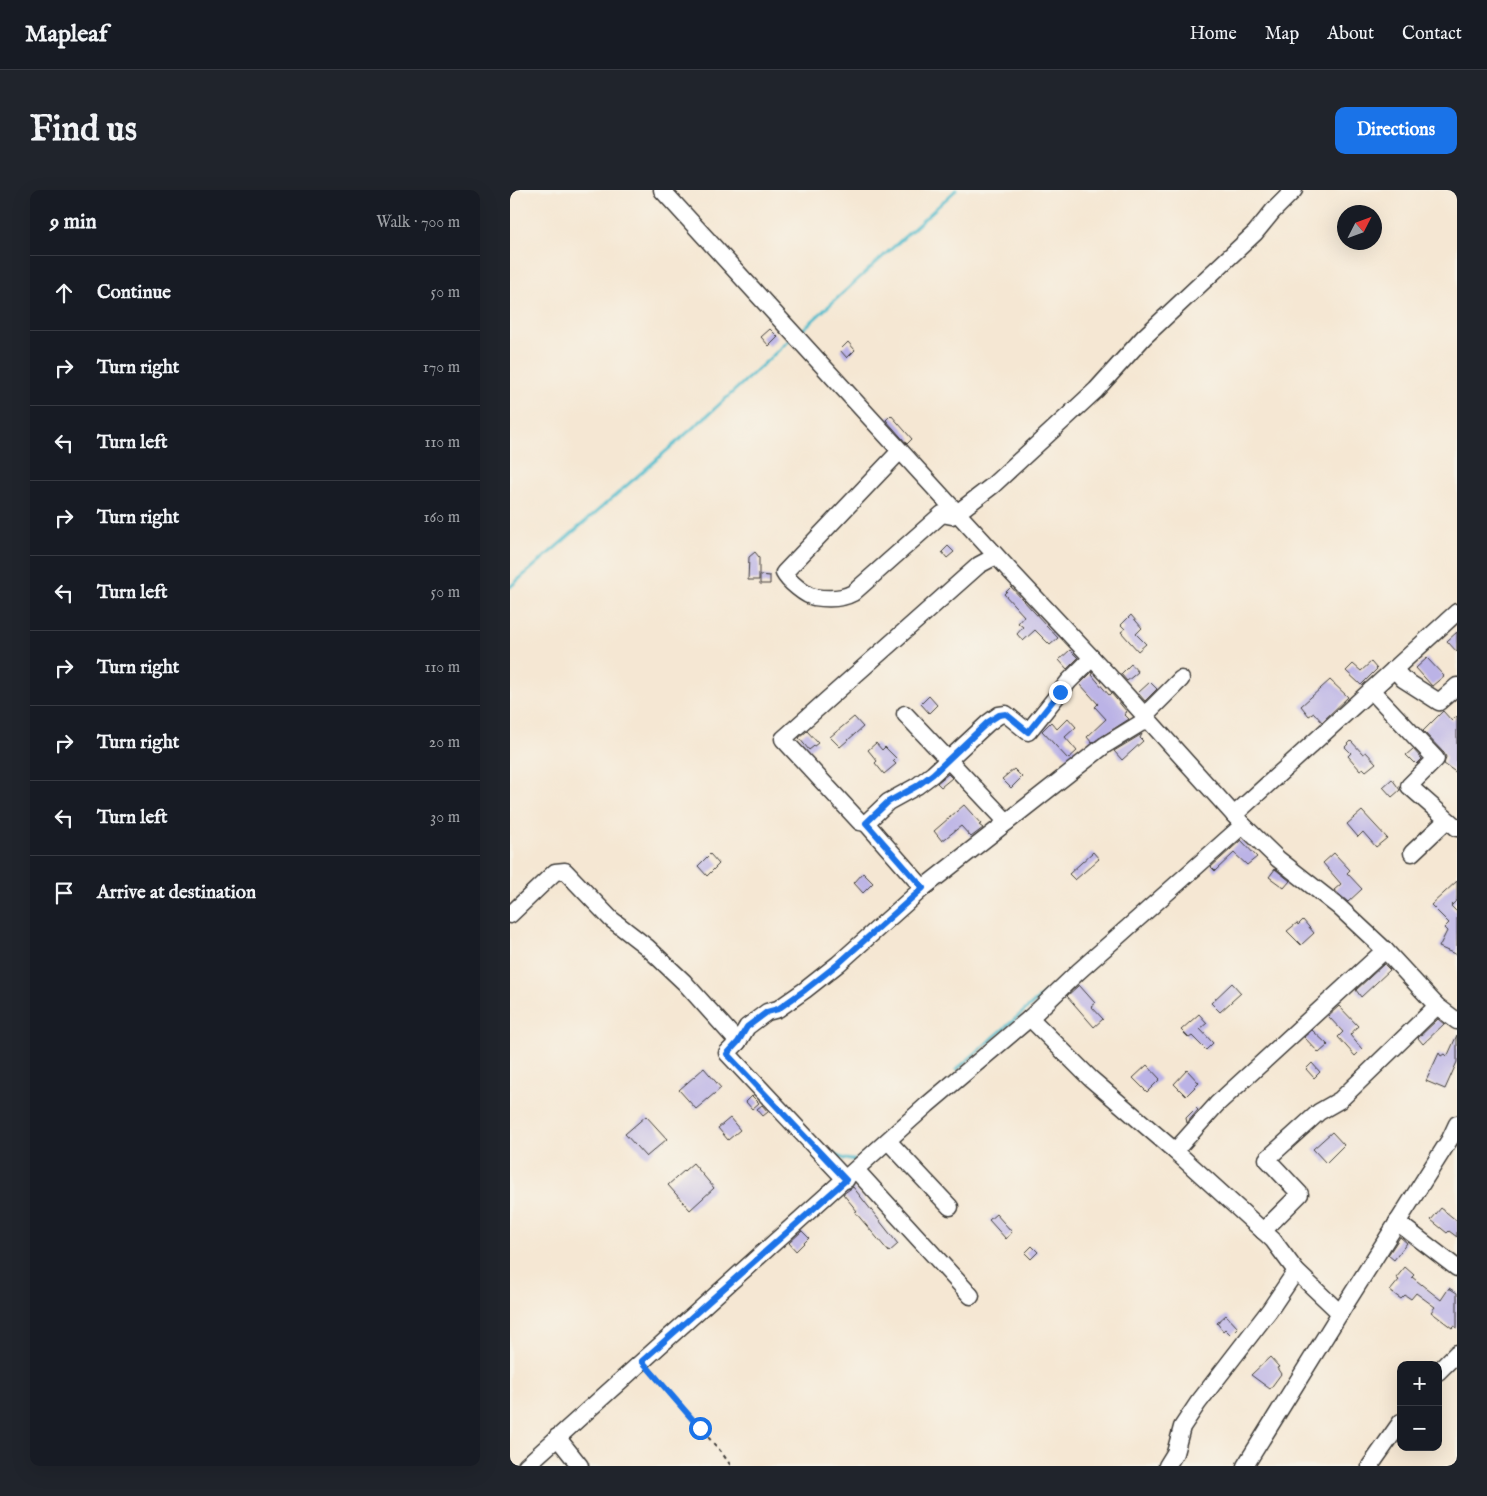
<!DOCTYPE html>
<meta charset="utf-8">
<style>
body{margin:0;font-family:"IM FELL English",serif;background:#20242c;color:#f1f3f6}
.controls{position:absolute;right:15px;bottom:15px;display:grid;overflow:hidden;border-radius:10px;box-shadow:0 5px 20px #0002}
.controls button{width:45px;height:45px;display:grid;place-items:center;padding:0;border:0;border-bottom:1px solid #363941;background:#171b24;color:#f1f3f6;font:25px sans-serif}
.compass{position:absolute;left:827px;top:15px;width:45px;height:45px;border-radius:50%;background:#171b24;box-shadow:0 5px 20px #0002;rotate:48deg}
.stop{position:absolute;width:15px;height:15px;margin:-11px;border:4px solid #1a73e8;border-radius:50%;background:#fff}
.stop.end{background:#1a73e8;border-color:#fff;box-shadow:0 1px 5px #0008}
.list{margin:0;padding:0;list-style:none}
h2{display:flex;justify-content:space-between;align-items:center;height:65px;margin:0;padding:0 20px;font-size:21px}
h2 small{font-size:16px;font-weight:400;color:#9ea1a6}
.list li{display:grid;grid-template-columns:32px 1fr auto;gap:15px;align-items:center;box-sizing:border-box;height:75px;padding:0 20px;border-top:1px solid #363941}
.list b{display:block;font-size:19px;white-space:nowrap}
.list em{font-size:16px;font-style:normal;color:#9ea1a6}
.icon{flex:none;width:28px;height:28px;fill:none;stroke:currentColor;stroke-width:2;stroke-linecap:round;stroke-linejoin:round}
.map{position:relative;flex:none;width:947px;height:1276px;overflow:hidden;border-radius:10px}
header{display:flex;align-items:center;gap:30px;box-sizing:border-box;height:70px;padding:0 25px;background:#171b24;border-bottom:1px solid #363941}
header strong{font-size:24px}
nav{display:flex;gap:28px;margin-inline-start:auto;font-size:18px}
.intro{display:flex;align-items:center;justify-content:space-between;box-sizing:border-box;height:120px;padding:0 30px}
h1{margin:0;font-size:35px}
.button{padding:12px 22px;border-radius:10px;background:#1a73e8;color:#fff;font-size:18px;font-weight:700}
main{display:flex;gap:30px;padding:0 30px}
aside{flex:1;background:#171b24;border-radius:10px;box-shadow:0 5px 20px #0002}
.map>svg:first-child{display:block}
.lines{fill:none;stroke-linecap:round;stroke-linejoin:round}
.stream{stroke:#50bbcc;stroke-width:3}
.building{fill:#bbb3e6}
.minor-casing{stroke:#3d3a37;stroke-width:19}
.path{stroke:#3d3a37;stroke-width:2;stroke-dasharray:4 4;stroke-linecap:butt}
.minor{stroke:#fff;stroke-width:16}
.route{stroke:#1a73e8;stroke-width:6}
</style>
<header>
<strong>Mapleaf</strong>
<nav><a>Home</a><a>Map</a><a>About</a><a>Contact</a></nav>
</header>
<div class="intro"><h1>Find us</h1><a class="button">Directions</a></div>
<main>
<aside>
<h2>9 min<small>Walk · 700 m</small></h2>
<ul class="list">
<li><svg class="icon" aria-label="ahead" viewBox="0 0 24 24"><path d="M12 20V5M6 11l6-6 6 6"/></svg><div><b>Continue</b></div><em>50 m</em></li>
<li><svg class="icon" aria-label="right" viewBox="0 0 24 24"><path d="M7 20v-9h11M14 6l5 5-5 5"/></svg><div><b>Turn right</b></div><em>170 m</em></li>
<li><svg class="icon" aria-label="left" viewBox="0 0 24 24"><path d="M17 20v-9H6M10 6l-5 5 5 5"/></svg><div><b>Turn left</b></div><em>110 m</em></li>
<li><svg class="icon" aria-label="right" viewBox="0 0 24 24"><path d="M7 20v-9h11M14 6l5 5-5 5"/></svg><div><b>Turn right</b></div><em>160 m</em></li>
<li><svg class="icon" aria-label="left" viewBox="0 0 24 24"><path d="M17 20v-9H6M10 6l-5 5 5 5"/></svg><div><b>Turn left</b></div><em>50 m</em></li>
<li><svg class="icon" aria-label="right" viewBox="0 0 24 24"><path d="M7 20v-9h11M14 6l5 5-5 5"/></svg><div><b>Turn right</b></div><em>110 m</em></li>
<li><svg class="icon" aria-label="right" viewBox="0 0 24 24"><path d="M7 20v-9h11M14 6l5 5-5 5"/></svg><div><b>Turn right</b></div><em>20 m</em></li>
<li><svg class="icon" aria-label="left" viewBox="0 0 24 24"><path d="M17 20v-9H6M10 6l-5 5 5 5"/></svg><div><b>Turn left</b></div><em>30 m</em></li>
<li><svg class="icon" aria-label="arrive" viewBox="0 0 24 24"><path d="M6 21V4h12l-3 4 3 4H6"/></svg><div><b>Arrive at destination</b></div></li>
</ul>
</aside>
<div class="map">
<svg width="947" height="1276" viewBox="0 0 947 1276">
<rect width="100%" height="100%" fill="#f7f3e8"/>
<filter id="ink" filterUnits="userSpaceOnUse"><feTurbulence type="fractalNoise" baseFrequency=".02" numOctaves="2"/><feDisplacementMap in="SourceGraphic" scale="10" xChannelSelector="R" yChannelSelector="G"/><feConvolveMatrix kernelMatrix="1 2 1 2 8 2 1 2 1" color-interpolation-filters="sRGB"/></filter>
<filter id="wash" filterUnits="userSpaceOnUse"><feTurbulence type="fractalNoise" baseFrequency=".0096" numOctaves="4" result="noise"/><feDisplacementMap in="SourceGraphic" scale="20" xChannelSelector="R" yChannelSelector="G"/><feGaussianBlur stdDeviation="1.12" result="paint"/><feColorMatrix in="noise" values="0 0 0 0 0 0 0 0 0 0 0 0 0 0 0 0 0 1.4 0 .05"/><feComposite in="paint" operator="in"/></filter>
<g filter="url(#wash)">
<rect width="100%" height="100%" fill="#f5e7d3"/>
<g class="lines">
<g class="stream">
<path d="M289 143 446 0"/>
<path d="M0 397 200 223 282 148"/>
<path d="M446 880 536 802"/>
<path d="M259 896 285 924"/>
<path d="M322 964 335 969 345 970"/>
</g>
</g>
<g id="blocks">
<g class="building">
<path d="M260 139 268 147 259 156 251 147Z"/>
<path d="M338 152 345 160 337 168 330 160Z"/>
<path d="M381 225 402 249 397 254 376 230Z"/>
<path d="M438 356 444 362 437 368 432 362Z"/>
<path d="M245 362 249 367V390H238L239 367Z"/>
<path d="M250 385 260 386V394H250Z"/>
<path d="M501 397 548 448 540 455 525 440 513 451 507 444 513 437 508 433 514 426 494 404Z"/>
<path d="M621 425 632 438 626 444 636 454 628 461 611 442 615 439 611 435Z"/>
<path d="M947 442V462L937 451Z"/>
<path d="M560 460 568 468 557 479 549 470Z"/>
<path d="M917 468 934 486 922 496 906 478Z"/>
<path d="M861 472 867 479 851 495 836 481 843 474 851 481Z"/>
<path d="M621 474 628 482 617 491 611 484Z"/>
<path d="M582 482 583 484 582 485 599 505 601 503 617 522 614 524 619 529 582 553 577 547 596 529 585 517 588 514 570 494Z"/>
<path d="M820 490 838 507 812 532 804 523 799 526 791 516Z"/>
<path d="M640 492 647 499 635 511 628 503Z"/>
<path d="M419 506 427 515 419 523 411 514Z"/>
<path d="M933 521 942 531 947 526V583L934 574 936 567 934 563 913 541Z"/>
<path d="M344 527 353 537 330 557 320 547Z"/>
<path d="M558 528 566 537 555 547 567 561 558 569 532 541 541 532 547 539Z"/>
<path d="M297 541 308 553 299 560 289 548Z"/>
<path d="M632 544 630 548 633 551 612 570 604 561Z"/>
<path d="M841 551 853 564 856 562 866 573 856 581 853 578 850 580 838 566 841 563 835 557Z"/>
<path d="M366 553 372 560 375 557 386 568 383 571 386 574 374 584 365 573 367 571 358 560Z"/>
<path d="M903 559 912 569 907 574 905 572 904 573 896 565Z"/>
<path d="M504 579 512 587 501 598 492 589Z"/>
<path d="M438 584 442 588 431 597 427 593Z"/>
<path d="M882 589 890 600 882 607 873 597Z"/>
<path d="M454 615 471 634 469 635 473 638 461 647 451 636 432 651 424 641Z"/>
<path d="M852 621 877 648 866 657 853 642 848 647 837 634Z"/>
<path d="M731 650 747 667 737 675 724 663 705 681 701 677Z"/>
<path d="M583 662 589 669 565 690 559 684Z"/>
<path d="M824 663 840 680 837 683 852 699 838 712 824 700 831 694 813 673Z"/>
<path d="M200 664 209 674 197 686 188 676Z"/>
<path d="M765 679 780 691 774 698 759 687Z"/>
<path d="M353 683 363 693 353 703 344 693Z"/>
<path d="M947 691V710L941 716 947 722V765L929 757 937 741 934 738 939 733 921 715Z"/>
<path d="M793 730 804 743 791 755 777 741 787 733 788 735Z"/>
<path d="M874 774 880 780 851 807 846 800Z"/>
<path d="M722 793 731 803 710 822 701 813Z"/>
<path d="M569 795 585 813 581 816 593 829 584 837 557 806Z"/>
<path d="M829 816 848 836 840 845 852 859 845 866 828 847 833 842 818 826Z"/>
<path d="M689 824 697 833 690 839 703 853 696 860 682 846 679 848 671 840Z"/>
<path d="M928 829 934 834 913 854 908 848Z"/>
<path d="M802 840 818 855 809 863 794 847Z"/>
<path d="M947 845V872L935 899 916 891 929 863 931 866 934 864 937 867Z"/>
<path d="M802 873 810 882 804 888 796 879Z"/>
<path d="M637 875 650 889 637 902 623 888Z"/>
<path d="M194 878 211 898 186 919 169 900Z"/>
<path d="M677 880 689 893 676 906 664 894Z"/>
<path d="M242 906 249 913 242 919 236 912Z"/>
<path d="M252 915 258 922 253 926 247 919Z"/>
<path d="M686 918 688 920 677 933 676 928Z"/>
<path d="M136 926 157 949 136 967 115 944Z"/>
<path d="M220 928 230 940 218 950 208 938Z"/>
<path d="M822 942 834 955 816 973 803 959Z"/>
<path d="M183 973 204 998 180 1020 158 995Z"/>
<path d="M343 997 388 1054 379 1062 345 1022 347 1021 333 1004Z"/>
<path d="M931 1018 947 1031V1047L939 1041 937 1043 921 1030Z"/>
<path d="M486 1024 502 1042 496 1049 479 1030Z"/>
<path d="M292 1041 299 1048 286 1061 279 1053Z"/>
<path d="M890 1047 897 1053 884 1070 878 1065Z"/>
<path d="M522 1056 528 1062 521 1069 515 1063Z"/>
<path d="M895 1077 904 1085 902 1087 931 1110 939 1098 947 1103V1138L944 1136 942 1138 921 1122 925 1117 906 1103 901 1109 895 1105 891 1109 880 1101 889 1090 886 1088Z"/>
<path d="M716 1125 728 1138 721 1145 715 1139 713 1141 707 1133Z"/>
<path d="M760 1167 769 1177 767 1178 771 1184 760 1199 741 1185Z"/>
</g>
</g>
</g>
<g filter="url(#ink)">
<use href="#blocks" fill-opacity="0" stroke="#3d3a37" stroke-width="1"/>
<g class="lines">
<defs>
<g id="minor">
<path d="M152 0 503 384 599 486 733 635 768 669 829 717 875 760 927 816 947 831"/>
<path d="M390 261 274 383C278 391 296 406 304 407 316 409 332 409 343 403L432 324 442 326 447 323 482 296 586 200 634 147 745 43 763 21 784 0"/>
<path d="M884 479 893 489 929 512 947 496"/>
<path d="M861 500 926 569 899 596 947 638"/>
<path d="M395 524 497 632"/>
<path d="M724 625 947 422"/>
<path d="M356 633 350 632 273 549 469 375 486 366"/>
<path d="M902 663 937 630"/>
<path d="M413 698 356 633 378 612 407 596 423 584 478 533 489 525 496 524 518 542 559 491 582 468"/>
<path d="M0 725 45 682 55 681 101 729 137 757 174 792 228 852 217 863 336 990"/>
<path d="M520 828 580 888 665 961 763 1050 786 1081 830 1123 940 949 947 934"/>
<path d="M228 852 237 837 257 822 268 819 295 800 328 774 413 698 595 555 631 533 639 521 671 489"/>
<path d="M378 951 440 1017"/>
<path d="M665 961 707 914 875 760"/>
<path d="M346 980 461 1106"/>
<path d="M887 1032 947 1078"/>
<path d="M753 1041 790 1004 757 969 809 922 830 910 927 816"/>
<path d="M928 1182 947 1163"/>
<path d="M47 1247 70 1276"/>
<path d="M16 1276 417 915 520 828 568 782 733 635"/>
<path d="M657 1276 665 1263 672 1237 688 1213 759 1121 786 1081"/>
<path d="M735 1276 830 1123"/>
<path d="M860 1276 891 1232"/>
</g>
</defs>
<use href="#minor" class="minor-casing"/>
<path class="path" d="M140 1181 212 1263 221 1276"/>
<use href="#minor" class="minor"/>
</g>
</g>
<g class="lines" filter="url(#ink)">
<path class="route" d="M190 1238 132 1171 336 990 217 864 228 852 237 837 257 822 268 819 295 800 328 774 413 698 356 633 378 612 407 596 423 584 478 532 489 525 496 524 518 542 550 502"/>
</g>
</svg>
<div class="controls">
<button>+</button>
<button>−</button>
</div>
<svg class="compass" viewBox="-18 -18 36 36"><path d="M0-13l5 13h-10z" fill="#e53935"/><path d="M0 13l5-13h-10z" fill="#9ea1a6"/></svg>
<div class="stop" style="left:190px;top:1238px"></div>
<div class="stop end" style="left:550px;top:502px"></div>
</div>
</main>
